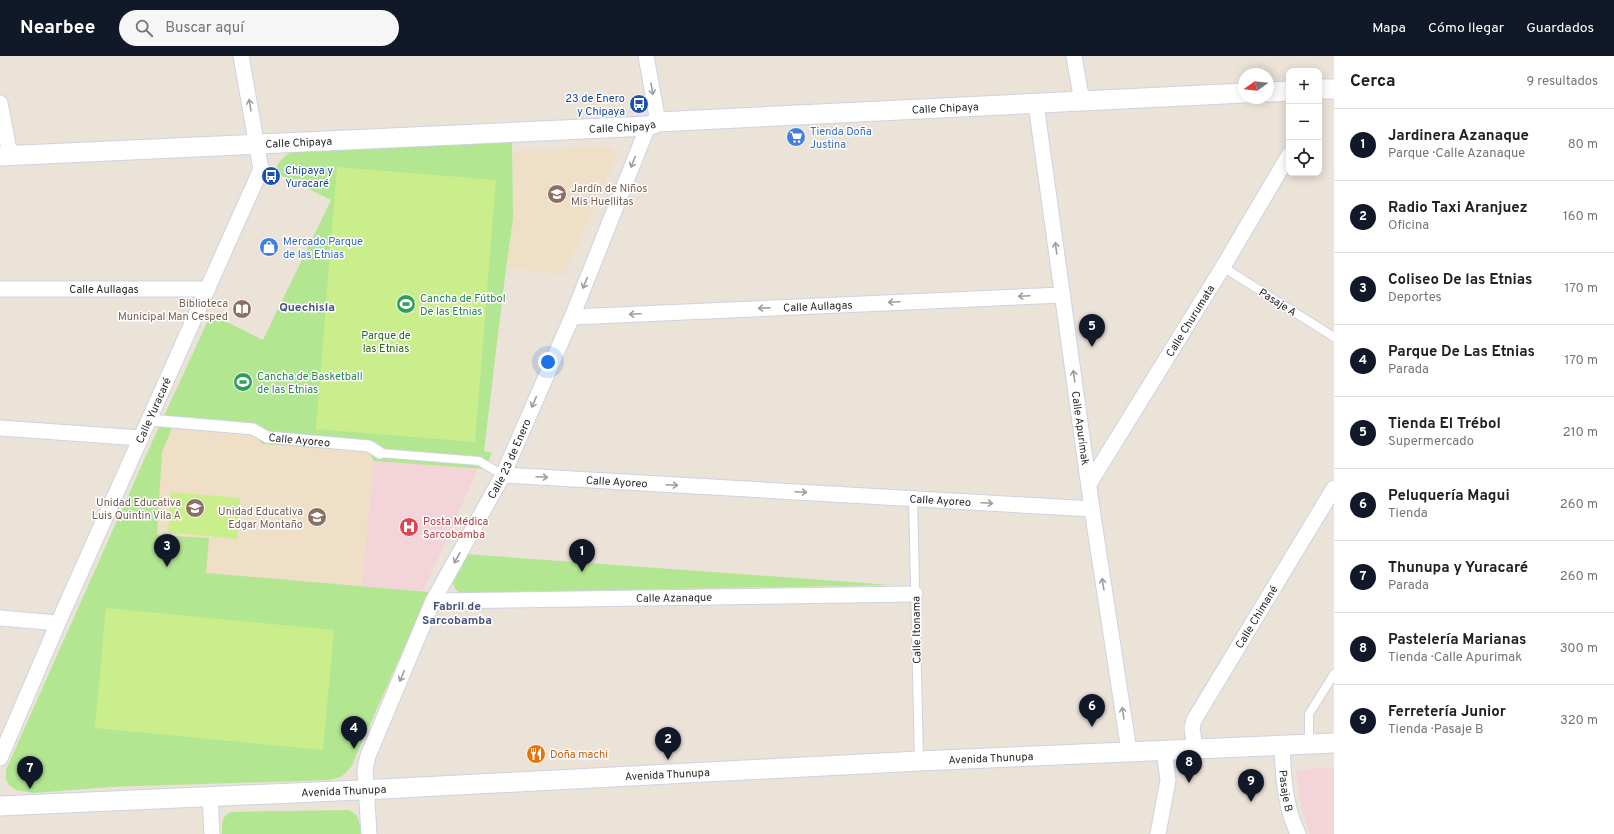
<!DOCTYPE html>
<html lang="es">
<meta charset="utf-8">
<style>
body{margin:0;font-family:Overpass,sans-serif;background:#f6f6f6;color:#202124}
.controls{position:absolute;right:12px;top:12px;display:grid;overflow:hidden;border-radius:8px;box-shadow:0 2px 10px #0003}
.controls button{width:36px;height:36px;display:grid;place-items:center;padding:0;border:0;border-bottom:1px solid #e0e0e0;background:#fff;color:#202124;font:20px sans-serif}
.compass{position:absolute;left:1238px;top:12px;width:36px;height:36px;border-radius:50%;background:#fff;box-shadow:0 2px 10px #0003;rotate:255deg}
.you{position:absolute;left:548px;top:306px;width:14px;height:14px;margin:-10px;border:3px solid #fff;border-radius:50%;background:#1a73e8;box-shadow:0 0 0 6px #1a73e833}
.badge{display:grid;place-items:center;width:26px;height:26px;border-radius:50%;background:#111827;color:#fff;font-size:13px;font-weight:700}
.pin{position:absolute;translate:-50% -33px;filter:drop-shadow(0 1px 2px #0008)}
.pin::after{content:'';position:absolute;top:21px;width:14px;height:12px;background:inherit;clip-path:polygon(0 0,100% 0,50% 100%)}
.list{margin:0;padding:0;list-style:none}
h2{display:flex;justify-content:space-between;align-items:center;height:52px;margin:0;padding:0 16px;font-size:17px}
h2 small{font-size:13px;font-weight:400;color:#757577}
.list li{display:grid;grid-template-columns:26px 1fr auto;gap:12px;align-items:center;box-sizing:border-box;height:72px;padding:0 16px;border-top:1px solid #e0e0e0}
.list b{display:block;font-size:15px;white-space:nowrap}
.list p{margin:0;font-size:13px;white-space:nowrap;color:#757577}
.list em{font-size:13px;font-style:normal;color:#757577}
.icon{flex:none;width:22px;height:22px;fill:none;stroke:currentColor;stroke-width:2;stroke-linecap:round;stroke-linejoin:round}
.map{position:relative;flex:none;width:1334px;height:778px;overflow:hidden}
header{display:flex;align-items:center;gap:24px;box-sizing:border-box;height:56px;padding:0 20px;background:#111827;color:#fff}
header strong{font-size:19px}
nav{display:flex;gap:22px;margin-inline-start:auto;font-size:14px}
.search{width:280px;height:36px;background:#f6f6f6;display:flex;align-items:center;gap:10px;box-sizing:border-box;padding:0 14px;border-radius:22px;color:#757577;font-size:15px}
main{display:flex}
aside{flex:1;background:#fff}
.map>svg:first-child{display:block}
.education{fill:#eedfc6}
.medical{fill:#f3d4d8}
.green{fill:#b3e691}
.pitch{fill:#caee8c}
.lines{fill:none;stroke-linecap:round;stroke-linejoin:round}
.service-casing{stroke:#cdd3e2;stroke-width:10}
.pedestrian-casing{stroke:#cdd3e2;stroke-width:13}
.minor-casing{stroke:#cdd3e2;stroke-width:17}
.tertiary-casing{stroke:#cdd3e2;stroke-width:21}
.service{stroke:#fff;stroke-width:8}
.pedestrian{stroke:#fff;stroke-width:11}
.minor{stroke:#fff;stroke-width:15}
.tertiary{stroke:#fff;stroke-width:19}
.oneway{stroke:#9e9e9e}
.labels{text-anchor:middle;stroke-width:3;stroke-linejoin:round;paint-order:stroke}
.transit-label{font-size:11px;fill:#164399;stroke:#fff;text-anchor:end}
.street-label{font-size:11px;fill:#282828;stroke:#fff}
.shop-label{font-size:11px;fill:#366cbe;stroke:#fff;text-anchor:start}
.education-label{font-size:11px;fill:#785e54;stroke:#fff;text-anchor:end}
.leisure-label{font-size:11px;fill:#27864d;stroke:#fff;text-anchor:start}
.park-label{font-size:11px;fill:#2b6715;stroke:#fff}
.health-label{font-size:11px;fill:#be3a42;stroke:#fff;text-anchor:start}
.food-label{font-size:11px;fill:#c56008;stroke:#fff;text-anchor:start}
.neighbourhood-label{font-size:12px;font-weight:bold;fill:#46537a;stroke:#fff}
</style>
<header>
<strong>Nearbee</strong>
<div class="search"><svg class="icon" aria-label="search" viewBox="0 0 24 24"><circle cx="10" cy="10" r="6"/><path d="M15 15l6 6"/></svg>Buscar aquí</div>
<nav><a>Mapa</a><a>Cómo llegar</a><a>Guardados</a></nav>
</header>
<main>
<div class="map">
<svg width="1334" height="778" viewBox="0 0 1334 778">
<rect width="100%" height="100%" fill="#ebe2d8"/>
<g class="education">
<path d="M610 91 616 97 611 113 564 219 506 212 513 163V95Z"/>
<path d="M172 372 253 379 263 388 369 395 374 405 362 531 206 517 157 479 162 396Z"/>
</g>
<g class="medical">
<path d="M374 405 478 412 423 535 362 531Z"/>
<path d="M1334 711V778H1310L1305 764 1300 744 1296 714Z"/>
</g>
<g class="green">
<path d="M512 85 513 163 506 212 484 395 492 397 485 413 374 405 368 395 263 388 253 379 172 372 162 396 157 479 209 482 206 517 429 536 351 711 341 721 329 724 110 731 34 737 16 734 9 729 6 723V714L153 384 211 258 263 284 331 144 274 116C279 107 282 99 293 96Z"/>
<path d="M465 498 891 529 460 537 455 533 453 526Z"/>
<path d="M348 754C359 757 360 767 361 778H222C222 767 221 761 231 756Z"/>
</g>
<g class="pitch">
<path d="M337 111 496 124 475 386 316 373Z"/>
<path d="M171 436 240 442 237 483 168 476Z"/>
<path d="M106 552 334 574 323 694 95 672Z"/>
</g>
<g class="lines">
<defs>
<g id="service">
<path d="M1223 211 1334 281"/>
<path d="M380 397 479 405 503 419"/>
<path d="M913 442 919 705"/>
<path d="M1309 688V658L1334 618"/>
</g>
<g id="pedestrian">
<path id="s1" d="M150 364 253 373 267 381 369 390 380 397"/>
</g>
<g id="minor">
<path d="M646 0 658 66"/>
<path d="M1074 0 1082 46"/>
<path d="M0 47 10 99"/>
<path id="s2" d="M1036 48 1092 453 1129 695"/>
<path id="s3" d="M0 233H208"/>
<path id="s4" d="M572 261 1063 239"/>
<path d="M0 372 141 382"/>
<path id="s5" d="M503 419 1092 453"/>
<path id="s6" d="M1089 428 1223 211 1289 99"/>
<path id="s7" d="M433 545 915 538"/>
<path d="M0 562 58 567"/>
<path id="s8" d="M1282 690C1283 719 1285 751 1298 778"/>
<path id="s9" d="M1195 693 1192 672 1194 664 1334 432"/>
<path id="s10" d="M0 702 58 567 261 113 241 0"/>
<path d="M210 740 212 778"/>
<path id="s11" d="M369 778 365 713 368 700 433 545 503 419 572 261 648 70"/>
<path d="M1158 778 1168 724 1164 694"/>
</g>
<g id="tertiary">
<path d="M1319 33H1334"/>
<path d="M1268 36 1289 35"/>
<path id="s12" d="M0 100 648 70 658 66 1244 37"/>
<path id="s13" d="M0 750 382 733 919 705 1334 687"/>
</g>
</defs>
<use href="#service" class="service-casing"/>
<use href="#pedestrian" class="pedestrian-casing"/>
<use href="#minor" class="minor-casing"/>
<use href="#tertiary" class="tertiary-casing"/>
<use href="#service" class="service"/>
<use href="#pedestrian" class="pedestrian"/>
<use href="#minor" class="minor"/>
<use href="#tertiary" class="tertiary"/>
</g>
<defs><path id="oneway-shaft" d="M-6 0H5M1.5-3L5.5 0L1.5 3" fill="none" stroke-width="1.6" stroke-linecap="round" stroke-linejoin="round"/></defs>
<g class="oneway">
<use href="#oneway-shaft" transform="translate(652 33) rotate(80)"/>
<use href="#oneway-shaft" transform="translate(250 49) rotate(-100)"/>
<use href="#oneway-shaft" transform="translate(633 106) rotate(112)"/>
<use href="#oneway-shaft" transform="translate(1056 192) rotate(-98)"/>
<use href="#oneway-shaft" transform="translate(585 227) rotate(112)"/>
<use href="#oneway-shaft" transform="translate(1024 240) rotate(177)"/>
<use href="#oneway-shaft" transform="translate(894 246) rotate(177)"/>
<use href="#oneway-shaft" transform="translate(764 252) rotate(177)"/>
<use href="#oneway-shaft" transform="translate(635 258) rotate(177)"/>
<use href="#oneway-shaft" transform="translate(1074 320) rotate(-98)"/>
<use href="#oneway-shaft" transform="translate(534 346) rotate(114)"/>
<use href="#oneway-shaft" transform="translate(542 421) rotate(3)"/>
<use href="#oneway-shaft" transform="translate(672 429) rotate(3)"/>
<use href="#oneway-shaft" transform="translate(801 436) rotate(3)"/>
<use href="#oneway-shaft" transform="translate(987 447) rotate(3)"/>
<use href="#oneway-shaft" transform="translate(457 502) rotate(119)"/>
<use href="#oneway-shaft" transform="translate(1103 528) rotate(-99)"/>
<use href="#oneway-shaft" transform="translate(402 620) rotate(113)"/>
<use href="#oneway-shaft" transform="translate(1123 657) rotate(-99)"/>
</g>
<defs>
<symbol id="bus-disc" viewBox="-11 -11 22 22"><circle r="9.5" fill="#1a4fb4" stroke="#fff"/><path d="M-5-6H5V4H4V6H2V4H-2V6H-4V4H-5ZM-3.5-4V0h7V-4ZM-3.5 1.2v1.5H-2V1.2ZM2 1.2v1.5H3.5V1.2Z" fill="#fff"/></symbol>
<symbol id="supermarket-disc" viewBox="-11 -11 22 22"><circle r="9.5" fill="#3f7fe0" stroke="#fff"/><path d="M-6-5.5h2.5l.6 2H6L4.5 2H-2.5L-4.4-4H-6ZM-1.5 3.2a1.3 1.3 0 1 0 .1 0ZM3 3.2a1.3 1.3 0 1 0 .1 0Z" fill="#fff"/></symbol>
<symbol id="school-disc" viewBox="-11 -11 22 22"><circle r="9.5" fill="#8d6e63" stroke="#fff"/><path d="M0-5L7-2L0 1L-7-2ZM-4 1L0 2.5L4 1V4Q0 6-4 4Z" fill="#fff"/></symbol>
<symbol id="shop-disc" viewBox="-11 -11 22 22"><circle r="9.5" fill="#3f7fe0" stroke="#fff"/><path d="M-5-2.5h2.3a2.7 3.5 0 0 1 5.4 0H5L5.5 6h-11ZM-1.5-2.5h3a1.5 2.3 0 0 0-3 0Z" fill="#fff"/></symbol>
<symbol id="stadium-disc" viewBox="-11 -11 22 22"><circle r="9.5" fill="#2e9e5b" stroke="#fff"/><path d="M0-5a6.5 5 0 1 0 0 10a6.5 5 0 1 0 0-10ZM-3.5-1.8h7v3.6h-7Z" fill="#fff"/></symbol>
<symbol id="library-disc" viewBox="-11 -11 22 22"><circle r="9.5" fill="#8d6e63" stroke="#fff"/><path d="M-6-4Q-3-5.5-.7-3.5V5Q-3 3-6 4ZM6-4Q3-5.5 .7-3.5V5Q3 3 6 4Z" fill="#fff"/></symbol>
<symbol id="hospital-disc" viewBox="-11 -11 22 22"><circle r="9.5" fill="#e0444e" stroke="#fff"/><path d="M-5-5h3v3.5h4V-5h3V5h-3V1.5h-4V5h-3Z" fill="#fff"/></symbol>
<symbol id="restaurant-disc" viewBox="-11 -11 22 22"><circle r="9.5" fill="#e8710a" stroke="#fff"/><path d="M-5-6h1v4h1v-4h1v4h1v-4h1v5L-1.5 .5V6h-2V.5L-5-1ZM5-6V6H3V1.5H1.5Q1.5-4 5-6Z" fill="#fff"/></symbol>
</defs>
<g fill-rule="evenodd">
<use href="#bus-disc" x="628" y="37" width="22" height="22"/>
<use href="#supermarket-disc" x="785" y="70" width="22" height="22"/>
<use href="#bus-disc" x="260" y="109" width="22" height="22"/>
<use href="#school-disc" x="546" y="127" width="22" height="22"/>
<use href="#shop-disc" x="258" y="180" width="22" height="22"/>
<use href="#stadium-disc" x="395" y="237" width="22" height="22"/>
<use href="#library-disc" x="231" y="242" width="22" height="22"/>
<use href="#stadium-disc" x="232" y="315" width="22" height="22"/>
<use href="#school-disc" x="184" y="441" width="22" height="22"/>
<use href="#school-disc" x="306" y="450" width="22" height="22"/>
<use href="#hospital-disc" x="398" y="460" width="22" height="22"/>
<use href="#restaurant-disc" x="525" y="687" width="22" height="22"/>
</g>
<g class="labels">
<g class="transit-label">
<text x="625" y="46">23 de Enero<tspan x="625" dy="13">y Chipaya</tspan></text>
<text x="285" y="118" text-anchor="start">Chipaya y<tspan x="285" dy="13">Yuracaré</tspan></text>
</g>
<g class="street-label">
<text dy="4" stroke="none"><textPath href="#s12" startOffset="947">Calle Chipaya</textPath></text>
<text dy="4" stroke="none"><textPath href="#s12" startOffset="623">Calle Chipaya</textPath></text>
<text dy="4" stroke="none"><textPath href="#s12" startOffset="299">Calle Chipaya</textPath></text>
<text dy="4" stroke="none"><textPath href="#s3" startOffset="104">Calle Aullagas</textPath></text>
<text transform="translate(1278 246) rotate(32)" y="4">Pasaje A</text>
<text dy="4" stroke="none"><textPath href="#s4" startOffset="246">Calle Aullagas</textPath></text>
<text dy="4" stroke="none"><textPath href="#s6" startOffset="192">Calle Churumata</textPath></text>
<text dy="4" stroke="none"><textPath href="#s10" startOffset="380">Calle Yuracaré</textPath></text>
<text dy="4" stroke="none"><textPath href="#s2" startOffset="327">Calle Apurimak</textPath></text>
<text dy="4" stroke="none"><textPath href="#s1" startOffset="152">Calle Ayoreo</textPath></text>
<text dy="4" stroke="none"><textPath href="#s11" startOffset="408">Calle 23 de Enero</textPath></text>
<text dy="4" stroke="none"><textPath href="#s5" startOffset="114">Calle Ayoreo</textPath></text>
<text dy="4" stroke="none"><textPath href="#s5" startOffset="438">Calle Ayoreo</textPath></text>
<text dy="4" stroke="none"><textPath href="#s7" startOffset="241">Calle Azanaque</textPath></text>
<text dy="4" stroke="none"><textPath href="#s9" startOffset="150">Calle Chimané</textPath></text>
<text transform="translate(916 574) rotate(-91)" y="4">Calle Itonama</text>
<text dy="4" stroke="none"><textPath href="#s13" startOffset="992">Avenida Thunupa</textPath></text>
<text dy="4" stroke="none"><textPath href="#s13" startOffset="668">Avenida Thunupa</textPath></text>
<text dy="4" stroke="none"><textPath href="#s8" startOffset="45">Pasaje B</textPath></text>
<text dy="4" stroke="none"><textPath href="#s13" startOffset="344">Avenida Thunupa</textPath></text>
</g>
<g class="shop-label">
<text x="810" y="79">Tienda Doña<tspan x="810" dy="13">Justina</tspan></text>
<text x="283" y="189">Mercado Parque<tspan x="283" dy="13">de las Etnias</tspan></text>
</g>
<g class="education-label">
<text x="571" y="136" text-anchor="start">Jardín de Niños<tspan x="571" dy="13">Mis Huellitas</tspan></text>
<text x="228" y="251">Biblioteca<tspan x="228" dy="13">Municipal Man Cesped</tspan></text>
<text x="181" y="450">Unidad Educativa<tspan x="181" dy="13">Luis Quintin Vila A</tspan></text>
<text x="303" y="459">Unidad Educativa<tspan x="303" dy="13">Edgar Montaño</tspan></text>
</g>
<g class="leisure-label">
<text x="420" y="246">Cancha de Fútbol<tspan x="420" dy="13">De las Etnias</tspan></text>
<text x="257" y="324">Cancha de Basketball<tspan x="257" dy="13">de las Etnias</tspan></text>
</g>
<g class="park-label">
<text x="386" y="283">Parque de<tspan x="386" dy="13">las Etnias</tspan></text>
</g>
<g class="health-label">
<text x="423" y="469">Posta Médica<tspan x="423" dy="13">Sarcobamba</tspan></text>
</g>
<g class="food-label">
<text x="550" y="702">Doña machi</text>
</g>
<g class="neighbourhood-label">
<text x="307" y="255">Quechisla</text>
<text x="457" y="554">Fabril de<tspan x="457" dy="14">Sarcobamba</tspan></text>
</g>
</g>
</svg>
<div class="controls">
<button>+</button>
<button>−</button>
<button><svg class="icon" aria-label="locate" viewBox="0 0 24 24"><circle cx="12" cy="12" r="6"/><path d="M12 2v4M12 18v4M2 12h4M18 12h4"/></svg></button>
</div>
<svg class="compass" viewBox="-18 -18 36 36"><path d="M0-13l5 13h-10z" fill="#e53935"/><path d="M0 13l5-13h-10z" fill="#757577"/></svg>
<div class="you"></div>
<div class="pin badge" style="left:582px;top:516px">1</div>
<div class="pin badge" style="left:668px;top:704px">2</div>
<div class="pin badge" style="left:167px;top:511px">3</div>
<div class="pin badge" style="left:354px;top:693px">4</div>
<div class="pin badge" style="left:1092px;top:291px">5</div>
<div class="pin badge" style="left:1092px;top:671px">6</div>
<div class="pin badge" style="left:30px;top:733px">7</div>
<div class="pin badge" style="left:1189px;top:727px">8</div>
<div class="pin badge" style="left:1251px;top:746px">9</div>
</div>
<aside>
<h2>Cerca<small>9 resultados</small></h2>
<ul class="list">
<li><span class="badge">1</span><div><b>Jardinera Azanaque</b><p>Parque · Calle Azanaque</p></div><em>80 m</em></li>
<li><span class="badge">2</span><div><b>Radio Taxi Aranjuez</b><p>Oficina</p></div><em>160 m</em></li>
<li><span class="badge">3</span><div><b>Coliseo De las Etnias</b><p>Deportes</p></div><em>170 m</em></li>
<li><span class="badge">4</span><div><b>Parque De Las Etnias</b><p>Parada</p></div><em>170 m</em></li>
<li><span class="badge">5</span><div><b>Tienda El Trébol</b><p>Supermercado</p></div><em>210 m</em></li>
<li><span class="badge">6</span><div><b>Peluquería Magui</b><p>Tienda</p></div><em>260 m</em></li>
<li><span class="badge">7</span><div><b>Thunupa y Yuracaré</b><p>Parada</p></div><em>260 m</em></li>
<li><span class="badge">8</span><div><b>Pastelería Marianas</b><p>Tienda · Calle Apurimak</p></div><em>300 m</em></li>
<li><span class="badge">9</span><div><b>Ferretería Junior</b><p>Tienda · Pasaje B</p></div><em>320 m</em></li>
</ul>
</aside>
</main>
